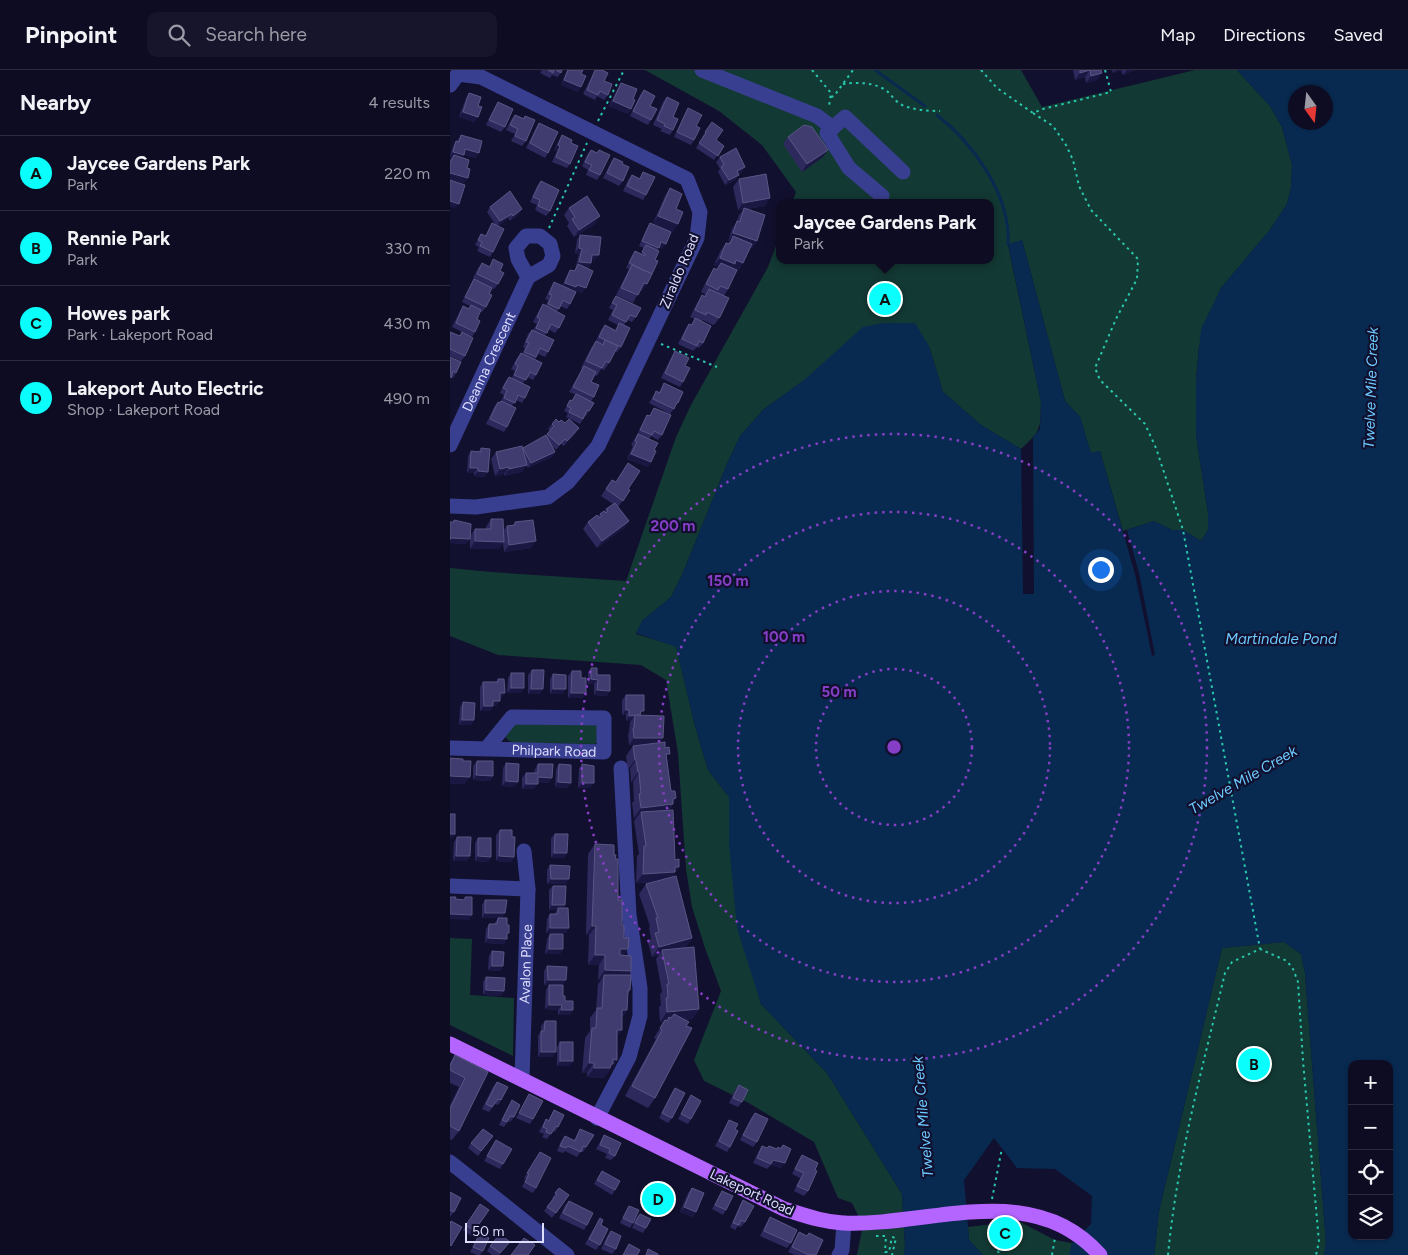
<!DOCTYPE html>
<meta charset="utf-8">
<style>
body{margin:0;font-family:Figtree,sans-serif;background:#17152b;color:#f1f3f6}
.controls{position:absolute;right:15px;bottom:15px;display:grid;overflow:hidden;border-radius:10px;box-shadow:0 1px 4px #0004}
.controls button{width:45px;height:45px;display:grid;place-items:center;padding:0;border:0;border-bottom:1px solid #2e2c41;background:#0e0c23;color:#f1f3f6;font:25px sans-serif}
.compass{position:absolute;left:838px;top:15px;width:45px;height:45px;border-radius:50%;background:#0e0c23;box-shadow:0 1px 4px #0004;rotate:165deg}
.scale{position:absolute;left:15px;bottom:12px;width:79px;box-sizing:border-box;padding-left:5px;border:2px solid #dedeff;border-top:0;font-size:14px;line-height:18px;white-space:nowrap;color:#dedeff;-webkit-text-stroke:4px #12102f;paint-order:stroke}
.you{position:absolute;left:650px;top:499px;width:18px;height:18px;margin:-12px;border:4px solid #fff;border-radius:50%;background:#1a73e8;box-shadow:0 0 0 8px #1a73e833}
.badge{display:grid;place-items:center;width:32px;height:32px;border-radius:50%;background:#0afffc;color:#111;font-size:16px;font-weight:700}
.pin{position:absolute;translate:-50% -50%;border:2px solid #fff;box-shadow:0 1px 5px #0006}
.popup{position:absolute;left:326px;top:129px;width:218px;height:65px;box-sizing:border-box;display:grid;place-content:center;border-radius:10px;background:#0e0c23;filter:drop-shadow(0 1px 4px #0005);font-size:16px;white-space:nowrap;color:#9b9ba6}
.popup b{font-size:19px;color:#f1f3f6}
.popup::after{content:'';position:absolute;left:50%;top:100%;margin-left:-10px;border:10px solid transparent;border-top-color:#0e0c23}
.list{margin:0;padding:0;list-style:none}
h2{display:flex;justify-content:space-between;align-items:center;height:65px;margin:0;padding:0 20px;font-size:21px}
h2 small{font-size:16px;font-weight:400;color:#9b9ba6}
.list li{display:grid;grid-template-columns:32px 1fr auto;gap:15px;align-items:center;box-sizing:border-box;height:75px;padding:0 20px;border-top:1px solid #2e2c41}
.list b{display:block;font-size:19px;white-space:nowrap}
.list p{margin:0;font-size:16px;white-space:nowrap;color:#9b9ba6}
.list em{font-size:16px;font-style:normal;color:#9b9ba6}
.icon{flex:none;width:28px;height:28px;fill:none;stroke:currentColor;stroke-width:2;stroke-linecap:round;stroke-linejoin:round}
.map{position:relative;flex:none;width:958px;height:1185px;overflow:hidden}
header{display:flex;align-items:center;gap:30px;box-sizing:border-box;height:70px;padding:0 25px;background:#0e0c23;border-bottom:1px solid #2e2c41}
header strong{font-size:24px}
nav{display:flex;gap:28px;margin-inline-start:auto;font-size:18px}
.search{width:350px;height:45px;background:#17152b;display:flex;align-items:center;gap:12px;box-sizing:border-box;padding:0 18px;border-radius:10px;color:#9b9ba6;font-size:19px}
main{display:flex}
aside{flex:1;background:#0e0c23}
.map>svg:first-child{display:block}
.green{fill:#133934}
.water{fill:#082a50;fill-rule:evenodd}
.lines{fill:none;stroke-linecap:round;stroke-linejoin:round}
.stream{stroke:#082a50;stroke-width:3}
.path{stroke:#29c8ad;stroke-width:2;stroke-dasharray:2.5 4;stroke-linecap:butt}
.minor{stroke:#393f90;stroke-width:15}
.major{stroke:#b465ff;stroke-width:15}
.wall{fill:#2d295d}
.shaded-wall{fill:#1a1743}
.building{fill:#403c6f;stroke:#595685}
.ring{fill:none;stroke:#853ec5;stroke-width:2.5;stroke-dasharray:2.5 5}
.labels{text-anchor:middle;stroke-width:4.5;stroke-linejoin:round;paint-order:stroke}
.street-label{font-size:14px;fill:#dedeff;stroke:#12102f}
.water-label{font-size:15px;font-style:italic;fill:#6ccbff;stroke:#12102f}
.centre{fill:#853ec5;stroke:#12102f;stroke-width:2.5}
.ring-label{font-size:15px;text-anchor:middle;font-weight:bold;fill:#853ec5;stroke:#12102f;stroke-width:4.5;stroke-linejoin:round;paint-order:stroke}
</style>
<header>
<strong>Pinpoint</strong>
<div class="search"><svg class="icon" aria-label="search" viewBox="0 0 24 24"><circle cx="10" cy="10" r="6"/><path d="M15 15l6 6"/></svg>Search here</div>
<nav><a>Map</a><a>Directions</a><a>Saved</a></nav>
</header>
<main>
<aside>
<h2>Nearby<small>4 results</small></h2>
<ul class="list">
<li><span class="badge">A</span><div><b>Jaycee Gardens Park</b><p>Park</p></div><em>220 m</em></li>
<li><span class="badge">B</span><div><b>Rennie Park</b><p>Park</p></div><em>330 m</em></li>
<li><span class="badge">C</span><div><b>Howes park</b><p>Park · Lakeport Road</p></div><em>430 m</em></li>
<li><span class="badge">D</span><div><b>Lakeport Auto Electric</b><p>Shop · Lakeport Road</p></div><em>490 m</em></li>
</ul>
</aside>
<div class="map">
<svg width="958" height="1185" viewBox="0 0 958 1185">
<rect width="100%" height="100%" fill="#12102f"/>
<g class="green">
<path d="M195 0H571L592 37 745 0H787L820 36 832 57 842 95 841 118 837 134 819 161 771 218 749 276 746 309V365L758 443V460L751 471 733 460H722L704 451 673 461 650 381 641 384 630 347 615 331 572 170 558 175 591 332C590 360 592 359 571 379L531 355 493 322 479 276 353 311 314 339 290 366 277 394 232 505 221 527 192 551 186 564 226 576 245 656 258 700 279 727V774L311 934 377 1003 452 1124 455 1176 454 1185H407L413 1155 402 1133 388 1128 364 1072 297 1032 254 1011 244 990 271 921 255 878 242 837 236 799 228 683 216 610 191 595 48 585 0 566V498L41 502 176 511 226 367 241 335 318 197 330 165V190H540V133H342L346 122 312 75 269 41Z"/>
<path d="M55 653 151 654 150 671 144 674 64 673 58 670 54 665Z"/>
<path d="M0 868 22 869 20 925 64 928 63 986 0 955Z"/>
<path d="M834 872 851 884 855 903 876 1173 874 1185H704L709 1141 772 878Z"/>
<path d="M568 1151 605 1170 622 1173 621 1185H533L519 1170 518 1157Z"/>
</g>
<path class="water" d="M787 0H958V1185H874L876 1173 855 903 851 884 834 872 772 878 709 1141 704 1185H619L622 1173 641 1154 642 1126 605 1099 567 1098 544 1068 514 1110 519 1170 533 1185H454L455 1176 452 1124 377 1003 311 934 287 858 279 774V727L258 700 245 656 226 577 186 563 192 551 221 527 232 505 277 394 290 366 314 339 353 311 413 257 433 253H465L479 276 493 322 531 355 571 379 573 524H584L583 367 590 359 591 332 558 174 572 170 615 331 630 347 641 383 650 381 685 504 702 586 705 585 689 503 677 460 704 451 722 460H733L751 471 758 460V443L746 365V309L751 259 771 218 819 161 837 134 841 118 842 95 832 57 820 36ZM846 22H876V52H846ZM902 994H939V1166H902Z"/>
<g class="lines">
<g class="stream">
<path d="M425 0 475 36"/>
<path d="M487 45C524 74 561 126 558 174"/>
</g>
<g class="path">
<path d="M362 0 381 23 379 36 378 38"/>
<path d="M531 0 547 18 583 43 593 39 661 22 655 0"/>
<path d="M393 14C407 12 426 12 438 22 442 26 446 32 452 35 464 40 477 41 490 41"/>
<path d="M381 27 384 26 403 0"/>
<path d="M583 43 603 56 616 75 623 90 629 116 641 140 688 189 687 209 666 249 645 298 650 310 695 354 706 378 733 460 810 879"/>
<path d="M148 51 174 0"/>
<path d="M99 158 137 73"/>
<path d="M211 274 267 297"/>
<path d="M542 1129 552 1078"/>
<path d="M543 1155 549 1185"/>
<path d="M426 1166H436L435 1182H439L442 1167 446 1168 442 1185"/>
<path d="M602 1185 605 1168"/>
<path d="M718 1185C727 1089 753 996 775 903L782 892 810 879 837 891 843 899 848 912 853 991 869 1172 866 1185"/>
</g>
<g class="minor">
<path d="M252 0 367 46 383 58"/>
<path d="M0 15 8 4 31 7 237 109 250 142 247 168 148 376 118 412 98 427 26 437 0 436"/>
<path d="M432 126 399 98 377 63 395 47 453 102"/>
<path id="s1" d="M0 375 78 207 99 195 103 186 100 174 90 166H76L66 178 68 189 78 207"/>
<path id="s2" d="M0 678 154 682V648L62 647 36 679"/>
<path d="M0 816 78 819"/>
<path id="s3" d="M72 1009 78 819 74 781"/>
<path d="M147 1048 179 987 190 946V918L179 844 171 698"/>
<path d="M0 1092 117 1185"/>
<path d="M389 1185 392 1180 394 1153"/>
</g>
<path class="major" d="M0 974 334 1139C354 1145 372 1152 393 1153 479 1157 582 1108 650 1185"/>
</g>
<g class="wall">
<path d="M92 0H112L108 7 102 5 100 8 90 3Z"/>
<path d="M117 0H133L131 4 128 22 111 15Z"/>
<path d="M145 0H152L158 25 154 30 147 26 145 30 133 24Z"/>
<path d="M623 0H651L647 10 636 13 635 7 625 10Z"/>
<path d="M662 0H685L673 5 671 0 663 3Z"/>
<path d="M171 13 183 29 181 39 178 44 159 36 168 18Z"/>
<path d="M194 20 200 36 201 50 198 55 180 46 190 25Z"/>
<path d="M19 23 28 36V47L24 52 9 47 16 28Z"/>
<path d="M217 27 223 47V60L220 65 210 61 212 59 203 55 213 32Z"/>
<path d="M48 32 55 57 51 62 36 55 45 37Z"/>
<path d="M238 38 246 56 244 70 241 75 224 67 235 43Z"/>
<path d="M65 45 73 48 75 46 76 71 72 76 61 71 65 64 56 60 61 50Z"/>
<path d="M262 52 266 70 274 76 264 90 246 78 253 67H252Z"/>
<path d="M89 53 98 83 95 88 76 78 86 58Z"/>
<path d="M11 65 29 83 25 88 14 85 12 88 17 98 14 113 0 109V90L2 87H0V86L3 76 6 71H7Z"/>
<path d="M112 65 121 73 120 94 117 98 102 92 107 81 104 80 109 70Z"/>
<path d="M338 67 373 87 352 102 333 74Z"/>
<path d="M141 80 147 83 149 80 150 105 147 110 136 105 138 100 132 96 137 85Z"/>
<path d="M270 87 292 102 288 104 289 105 285 110 275 115 268 102 270 99 266 92Z"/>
<path d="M164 88 172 94 173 111 169 116 153 108 161 92Z"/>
<path d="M193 102 196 125 193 130 173 121 178 110 182 105 189 109Z"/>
<path d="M289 109 315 136 296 139 307 171 302 178H300L293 193 288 201 283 199 278 219 274 226 270 247 265 254 263 255 253 250 252 251 253 273 249 278 247 277 243 281 228 274 236 258 239 254 241 255 245 249 240 247 247 233 252 225 254 226 255 224 251 222 259 206 264 198 266 199 268 197 264 195 271 180 276 173H278L280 171H278L282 159 287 151 289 145 294 139 288 140 283 117Z"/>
<path d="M91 111 100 141 96 146 85 140 87 135 80 132 87 116Z"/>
<path d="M220 118 226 139 228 154 222 162 203 153 215 126Z"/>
<path d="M40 137 69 144 60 151 58 148 48 156 43 182 40 187 27 181 29 177 25 175 31 164 35 166 42 153 45 154 37 142Z"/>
<path d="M119 138 145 154 124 167 117 156 119 153 114 145Z"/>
<path d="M200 153 212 179 209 177 207 180 205 190 192 221 190 220 183 233 166 225 179 199 176 198 182 186 185 181 191 184 194 178 189 176 197 158Z"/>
<path d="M130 165 145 190H142L141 193 138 198H136L132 223 124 220 120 234 117 239 110 236 107 241 109 258 105 263 98 259 95 266 98 282 95 287 88 284 85 290 86 305 83 310 77 307 73 313 75 328 72 333 66 330 62 336 57 357 54 362 36 354 44 337 48 332 50 333 54 325 50 323 55 312 59 307 62 308 65 301 61 299 67 288 71 283 73 284 75 278 73 277 78 264 82 260H83L87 254 83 252 90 239 93 234 96 236 98 230 95 229 101 217 104 212 112 216 117 205 120 200 124 201 126 196 129 184 125 183 127 170Z"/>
<path d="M43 189 50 201 48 214 44 219 42 218 39 224 36 237 32 242 30 241 27 249 25 262 22 267 2 257 10 241 13 236 18 239 20 236 12 232 21 214 24 209 23 208 28 198 32 193 39 197Z"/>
<path d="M166 226 186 247 182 252 177 250 174 255 171 277 167 282 165 281 159 293 154 300 151 299 147 306 145 305 141 312 144 327 141 331 139 341 136 346H135L130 354 116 347 118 343 114 341 120 330 122 331 126 325 119 322 132 299 131 298 141 278 146 271 151 260 155 255 165 260 168 255 158 250 163 240 159 238Z"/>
<path d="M0 262 9 266 12 262 15 286 11 291 0 286Z"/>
<path d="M225 281 235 296 233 312 230 317 211 308 222 286Z"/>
<path d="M0 287 6 303 3 308 1 307 0 308Z"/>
<path d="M214 313 228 333 220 344 199 333 206 321 209 322Z"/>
<path d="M204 338 212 365 208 370 201 366 199 369 204 380 201 392 198 397 177 389 183 376 181 375 187 365 194 350 197 345 199 346Z"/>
<path d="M102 354 126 363 114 376 111 374 106 380 102 376 105 382 102 387 78 398 76 395 72 402 54 406V404L45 406 41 389 46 382 73 378 96 366 100 361 98 359Z"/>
<path d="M31 378 35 407 24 406V403H17L18 386 21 381 28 382Z"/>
<path d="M162 410 180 420 168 437 179 451 174 458 147 478 133 459 138 452 148 446 150 444 163 434 151 426Z"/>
<path d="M41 449 53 461 57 456 63 455 65 452 81 478 54 482 53 473 49 479H20V468L16 474 0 473V452H3L4 450 20 466 25 459H36V457Z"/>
<path d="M141 598 147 605 157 626 144 625V614H138V603Z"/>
<path d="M82 600 93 619 90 624H78V605Z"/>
<path d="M122 601 131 608 136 623 132 628H118V606Z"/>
<path d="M61 603 74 618 71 623H57L58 608Z"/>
<path d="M103 604 116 619 112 624H100V609Z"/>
<path d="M48 609 55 623 51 628H50L46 636H43L40 641H30V617L33 612H46Z"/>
<path d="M176 625 210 672 217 689 223 734 219 740 225 790 229 797 222 807 242 868 235 878 249 939 242 949 235 950 205 1028 198 1038 175 1026 206 969 204 968 214 951 210 952 209 937 211 935 210 924 212 922 206 889 209 885 202 887 198 872 201 868 199 858 200 856 189 824 196 814 200 813H186L187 786 189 784 184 751 187 747 184 748 182 733 184 731 183 712H181L180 699H178L176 686 183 676 188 675H179L178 665 179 662 180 652 181 651H176V645H172V630Z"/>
<path d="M13 632 24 650 21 655H9L10 637Z"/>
<path d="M27 691 43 706 40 711 23 710V696Z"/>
<path d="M56 693 65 717 52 716 53 698Z"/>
<path d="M88 694 99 713 88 712 84 719H72V708L76 703H84L85 699Z"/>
<path d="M109 694 121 713 117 718 105 717 106 699Z"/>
<path d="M132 694 140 718H128L129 699Z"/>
<path d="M50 760 62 767 64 787 61 792 46 791V765Z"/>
<path d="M105 764 117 783 114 788H101V768Z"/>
<path d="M7 767 20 786 17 791H3L4 772Z"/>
<path d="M28 768 41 787 38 792 25 791V773Z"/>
<path d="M145 774 164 785 165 789 174 886 180 920 178 924 177 940 172 948 167 967V990L154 1008 137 1007V1003H132L135 968 140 961V948L146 940 148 914 151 910H148L149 895H138L139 865H136L138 784Z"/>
<path d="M100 795 116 814H97V800Z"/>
<path d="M103 816 114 838 119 858 116 863H96L97 849 100 844H105V843L107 840H99V820Z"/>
<path d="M35 830 52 848H32V835Z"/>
<path d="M48 848 57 855V866L54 874 35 873 36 859 39 854H44Z"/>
<path d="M100 864 113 879 110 884H95L97 869Z"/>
<path d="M42 881 53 896 50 901 38 900 39 886Z"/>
<path d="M97 896 116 910 112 915H94V901Z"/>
<path d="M36 907 54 921 51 926 33 925V912Z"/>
<path d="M99 915 113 926 115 931 123 940 120 945H108V940L95 939 96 920Z"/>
<path d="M95 951 103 987H88V966L91 961V956Z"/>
<path d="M110 972 120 996H107V977Z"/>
<path d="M5 985 38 1002 9 1061 2 1070 0 1069V1035L9 1017 0 1013V993Z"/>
<path d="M47 1012 51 1030 48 1035 45 1034 39 1042 32 1039 43 1017Z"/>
<path d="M289 1015 292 1032 288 1037 279 1033 285 1020Z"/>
<path d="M225 1018 222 1048 218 1053 209 1048 222 1023Z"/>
<path d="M79 1024 83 1049 80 1054 66 1048Z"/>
<path d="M241 1025V1049L238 1054 228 1049Z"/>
<path d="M62 1030 64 1047 60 1052 58 1051 54 1057 49 1055 59 1035Z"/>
<path d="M104 1040 108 1057 105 1062 103 1061 97 1069 92 1067 94 1064 89 1062 93 1054 96 1049 98 1050Z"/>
<path d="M305 1043 307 1072 303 1077 290 1070 301 1048Z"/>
<path d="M279 1050 285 1059 280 1077 277 1082 265 1076 276 1055Z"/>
<path d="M130 1059 144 1065 133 1082 131 1081 127 1087 115 1081 113 1083 107 1081 111 1071 115 1066 124 1070Z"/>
<path d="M154 1065 165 1086 161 1090 155 1088 157 1084 146 1079 151 1070Z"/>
<path d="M43 1066 28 1086 18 1078 21 1073Z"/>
<path d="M46 1070 53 1094 50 1099 34 1091Z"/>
<path d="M333 1075 331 1098 321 1095 317 1099 303 1093 309 1081 312 1076 317 1078 319 1076 326 1079 330 1078Z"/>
<path d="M90 1082 86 1118 83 1123 72 1117 76 1109 74 1108Z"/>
<path d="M352 1085 365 1100 358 1121 354 1126 344 1121 350 1108 342 1104 349 1090Z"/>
<path d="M152 1101 165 1120 162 1125 144 1114Z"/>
<path d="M198 1114 219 1123 216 1141 200 1134 201 1131 195 1129V1119Z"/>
<path d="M109 1118 119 1125 102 1148 94 1141 103 1129 102 1128Z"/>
<path d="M242 1118 246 1142 243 1147 230 1142 238 1123Z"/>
<path d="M272 1121 276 1140 273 1145 262 1139 269 1126Z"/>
<path d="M0 1122 4 1142 0 1147Z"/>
<path d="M293 1130 295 1152 291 1157 288 1156 285 1160 280 1157 290 1135Z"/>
<path d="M119 1131 137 1155 134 1160 109 1148 115 1135Z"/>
<path d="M30 1134 39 1140 21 1166 13 1160Z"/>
<path d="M179 1136 183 1153 180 1158 170 1153 176 1141Z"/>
<path d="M190 1144 196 1158 193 1163 182 1158 186 1148Z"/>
<path d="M320 1147 341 1173 337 1178 310 1166 317 1152Z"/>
<path d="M150 1148 151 1155 150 1175 146 1180 135 1174Z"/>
<path d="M161 1161 166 1179 162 1184 151 1179 157 1166Z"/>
<path d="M349 1162 357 1166 359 1163 366 1185H345L338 1182Z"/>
<path d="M30 1163 33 1181 30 1185H27L20 1182Z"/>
<path d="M40 1176H56L49 1185H42L37 1181Z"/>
</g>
<g class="shaded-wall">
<path d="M640 0 635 7 625 10 630 3Z"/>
<path d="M666 0H671L663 3Z"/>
<path d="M677 0H685L673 5Z"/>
<path d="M652 3 647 10 636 13 641 6Z"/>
<path d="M114 10 131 17 128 22 111 15Z"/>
<path d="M163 31 181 39 178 44 159 36Z"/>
<path d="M13 42 28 47 24 52 9 47Z"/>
<path d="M108 75 110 76 107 81 104 80Z"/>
<path d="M15 79 29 83 25 88 12 84Z"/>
<path d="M378 80 373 87 352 102 357 94Z"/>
<path d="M3 82 14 85 10 90 4 85 2 87H0Z"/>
<path d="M295 97 292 102 283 106 287 101Z"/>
<path d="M0 103 18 108 14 113 0 109Z"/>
<path d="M289 105 285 110 275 115 279 110Z"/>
<path d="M320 128 315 136 288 140 293 133Z"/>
<path d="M0 131 9 134 5 138 0 137Z"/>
<path d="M72 139 69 144 60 151 63 146Z"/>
<path d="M62 144 58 148 47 156 50 151Z"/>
<path d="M150 146 145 154 124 167 129 160Z"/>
<path d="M208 146 228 154 222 162 203 153Z"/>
<path d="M283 163 307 171 302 178 281 172 283 166 280 171H278Z"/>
<path d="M211 172 216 174 212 179 208 177Z"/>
<path d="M129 178 132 179 129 184 125 183Z"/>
<path d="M142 185H149L145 190H139Z"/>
<path d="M270 188 286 190 293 193 288 201 271 193 268 197 264 195Z"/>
<path d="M129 192 141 193 138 198 127 197 128 194 126 196Z"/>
<path d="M115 213 127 215 136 218 132 223 124 220 123 222 111 218Z"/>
<path d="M194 213 197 214 192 221 189 220Z"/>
<path d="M129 358 126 363 114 376 117 371Z"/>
<path d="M105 382 102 387 78 398 81 393Z"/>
<path d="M181 384 201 392 198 397 177 389Z"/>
<path d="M77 395 72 402 54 406 59 399Z"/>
<path d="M59 397 54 404 45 406 50 399Z"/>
<path d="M20 398H28L24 403H17Z"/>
<path d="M28 401 38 402 35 407 24 406Z"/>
<path d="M179 451 174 458 147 478 152 471Z"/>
<path d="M0 468 20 469 16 474 0 473Z"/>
<path d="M25 471 54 472 49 479H20Z"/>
<path d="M86 471 81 478 54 482 59 475Z"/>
<path d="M141 609 148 610 144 614H138Z"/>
<path d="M61 618H74L71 623H57Z"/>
<path d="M81 619H93L90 624H78Z"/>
<path d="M103 619H116L112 624H100Z"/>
<path d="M147 620 160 621 157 626 144 625Z"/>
<path d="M50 623H55L51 628H46Z"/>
<path d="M121 623H136L132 628H118Z"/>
<path d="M43 631H50L46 636H39Z"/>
<path d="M34 636H43L40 641H30Z"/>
<path d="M176 640H179L176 645H172Z"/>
<path d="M179 646H184L181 651H176Z"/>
<path d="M12 650H24L21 655H9Z"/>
<path d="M184 668H213L208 676 179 675Z"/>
<path d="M185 690H186L180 699H178Z"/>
<path d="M188 702H189L183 712H181Z"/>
<path d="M26 705 43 706 40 711 23 710Z"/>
<path d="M0 706 20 707 15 714H0Z"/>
<path d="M88 707 102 708 99 713 84 712Z"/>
<path d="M56 711 68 712 65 717 52 716Z"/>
<path d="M108 712 121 713 117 718 105 717Z"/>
<path d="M132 713H144L140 718H128Z"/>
<path d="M76 714H88L84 719H72Z"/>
<path d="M226 728 216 744 191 742 187 747 184 748 191 738Z"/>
<path d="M0 764H5L1 769H0Z"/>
<path d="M104 783H117L114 788H101Z"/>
<path d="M6 786H20L17 791H3Z"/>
<path d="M28 786 41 787 38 792 25 791Z"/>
<path d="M49 786 64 787 61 792 46 791Z"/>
<path d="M225 797H229L218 812 186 813 193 804Z"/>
<path d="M101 809H119L116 814H97Z"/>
<path d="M102 835H115L112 840 108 838 107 840H99Z"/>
<path d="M35 843H55L52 848H32Z"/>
<path d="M0 844 22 845 19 850 0 849Z"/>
<path d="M142 856H146L139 865H136Z"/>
<path d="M100 858H119L116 863H96Z"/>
<path d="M38 868 57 869 54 874 35 873Z"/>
<path d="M242 868 235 878 212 880 209 885 202 887 209 877Z"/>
<path d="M99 879H113L110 884H95Z"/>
<path d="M170 879H178L171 889 163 888Z"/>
<path d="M145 885H155L149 895H138Z"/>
<path d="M42 896H53L50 901 38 900Z"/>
<path d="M155 900 181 901 174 911 154 905 151 910H148Z"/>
<path d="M98 910H116L112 915H94Z"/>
<path d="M36 920 54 921 51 926 33 925Z"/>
<path d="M99 935H112L108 940 95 939Z"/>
<path d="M249 939 242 949 220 951 224 944 219 951V947L217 951 210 952 217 942Z"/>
<path d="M111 940H123L120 945H108Z"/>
<path d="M172 940H177L171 950Z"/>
<path d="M167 960H172L165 970Z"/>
<path d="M91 982H106L103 987H88Z"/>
<path d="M163 989 167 990 154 1008 137 1007 144 998Z"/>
<path d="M110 991H123L120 996H107Z"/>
<path d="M139 993H144L137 1003H132Z"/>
<path d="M323 1090 335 1093 331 1098 321 1095Z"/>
<path d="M198 1124 204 1127 201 1131 195 1129Z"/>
<path d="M203 1129 220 1136 216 1141 200 1134Z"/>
<path d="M234 1137 246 1142 243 1147 230 1142Z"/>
</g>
<g class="building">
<path d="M98 0H104L103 3Z"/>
<path d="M106 0H112L111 3Z"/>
<path d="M118 0H133L131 4 136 6 131 17 114 10Z"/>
<path d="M145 0H152L158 3 154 11 162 14 158 25 150 21 148 25 137 20Z"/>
<path d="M630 0H651L652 3 641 6 640 0 630 3Z"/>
<path d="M171 13 187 19 183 29 185 30 181 39 163 31Z"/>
<path d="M194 20 205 26 200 36 207 39 201 50 183 41Z"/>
<path d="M19 23 31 27 28 36 32 37 28 47 13 42Z"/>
<path d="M217 27 229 33 223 47 228 49 223 60 214 56 215 54 207 50Z"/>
<path d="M48 32 63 39 55 57 39 50Z"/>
<path d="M238 38 252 45 246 56 250 58 244 70 227 62Z"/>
<path d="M65 45 74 49 75 46 85 50 76 71 65 66 68 59 60 55Z"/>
<path d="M262 52 273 60 266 70 274 76 268 86 249 73 256 63 255 62Z"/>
<path d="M89 53 108 62 98 83 80 73Z"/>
<path d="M354 55 362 57 378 80 357 94 338 67Z"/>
<path d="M11 65 32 71 29 83 15 79 14 85 3 82 6 71 9 72Z"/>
<path d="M112 65 122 70 121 73 128 76 120 94 106 87 110 76 108 75Z"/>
<path d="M286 78 295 97 287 101 289 105 279 110 271 97 274 95 270 87Z"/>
<path d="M141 80 147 83 149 80 160 85 150 105 139 100 142 95 135 92Z"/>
<path d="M4 85 19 90 17 98 20 99 18 108 0 103V93Z"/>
<path d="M164 88 173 92 172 94 179 97 173 111 157 103Z"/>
<path d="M193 102 205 107 196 125 177 116 182 105 190 109Z"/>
<path d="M316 104 320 128 293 133 289 109Z"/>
<path d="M0 110 15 115 9 134 0 131Z"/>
<path d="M91 111 109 120 100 141 88 136 90 130 83 127Z"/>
<path d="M220 118 232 124 226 139 233 142 228 154 208 146Z"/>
<path d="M60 121 72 139 63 146 62 144 50 151 40 137Z"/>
<path d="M137 126 150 146 129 160 122 149 125 147 119 138Z"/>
<path d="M294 138 315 145 307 171 283 163 287 151 290 152Z"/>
<path d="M42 153 54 159 43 182 30 176 32 172 28 170 31 164 36 166Z"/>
<path d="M200 153 221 162 216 174 211 172 209 178 192 171Z"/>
<path d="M130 165 151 167 149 185H142L141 193 129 192 132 179 129 178Z"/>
<path d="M283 166 302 174 293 193 286 190 285 194 270 188 276 173 280 174Z"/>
<path d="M196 175 209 181 205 190 208 191 202 204 179 193 185 181 195 186V184L192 182Z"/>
<path d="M43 189 53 194 50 201 54 203 48 214 27 204 32 193 40 197Z"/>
<path d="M271 193 287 200 278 219 270 216 268 220 256 214 264 198 267 200Z"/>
<path d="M128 194 143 201 136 218 127 215 126 217 115 213 120 200 125 201Z"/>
<path d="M182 195 202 204 197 214 194 213 188 225 171 218Z"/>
<path d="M24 209 42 218 39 224 42 225 36 237 15 227Z"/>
<path d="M104 212 126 222 120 234 113 230 109 239 98 234 102 225 99 224Z"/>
<path d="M259 219 279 228 270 247 269 248 257 242 256 245 245 240 252 225 255 227Z"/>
<path d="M166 226 191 238 186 247 180 245 176 252 162 245 167 235 162 233Z"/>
<path d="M93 234 115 246 109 258 101 254 97 263 86 258 90 249 87 247Z"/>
<path d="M21 235 31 240 27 249 30 251 25 262 6 253 13 236 19 239Z"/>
<path d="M245 248 261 256 253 273 249 271 247 276 232 269 239 254 242 255Z"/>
<path d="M169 253 180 258 171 277 149 267 155 255 166 261Z"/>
<path d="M82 260 104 270 98 282 90 278 86 287 74 282 79 273 76 272Z"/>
<path d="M0 262 10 266 12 262 23 268 15 286 0 279Z"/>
<path d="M155 270 168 276 159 293 156 291 152 298 136 291 146 271 153 275Z"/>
<path d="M225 281 239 288 235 296 240 298 233 312 215 303Z"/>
<path d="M71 283 92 293 86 305 80 302 76 310 64 305 68 296 65 294Z"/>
<path d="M0 287 11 292 6 303 3 301 1 308Z"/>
<path d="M134 296 146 302 141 312 149 315 144 327 123 317Z"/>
<path d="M59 307 80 317 75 328 68 325 65 333 54 328 57 320 53 318Z"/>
<path d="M214 313 233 322 228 333 227 332 224 339 203 329 206 321 210 323Z"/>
<path d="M126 324 144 333 139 341 137 340 133 349 119 342 121 338 117 336 120 330 122 331Z"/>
<path d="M51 331 66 338 57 357 40 349 48 332 50 333Z"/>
<path d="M204 338 221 345 212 365 204 361 202 365 190 360 197 345 200 346Z"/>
<path d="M106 349 109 352 111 350 115 353 119 349 129 358 117 371 115 369 109 375 97 364 104 356 102 354Z"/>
<path d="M188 364 208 373 204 380 206 381 201 392 181 384 187 372 185 371Z"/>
<path d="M96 365 105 382 81 393 73 378Z"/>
<path d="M72 376 77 395 59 399V397L50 399 46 382Z"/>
<path d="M31 378 40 379 38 402 28 401V398H20L21 381 31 382Z"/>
<path d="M178 393 190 401 178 419 180 420 173 431 156 419 162 410 166 412Z"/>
<path d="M165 433 179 451 152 471 138 452 147 445 149 448 152 446 150 444 154 441 156 443 158 441 156 439Z"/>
<path d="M41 449H53L54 472 25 471V459H41Z"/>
<path d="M4 450 21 454 20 469 0 468V470V452H4Z"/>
<path d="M83 450 86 471 59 475 57 456 65 455V452Z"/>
<path d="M141 598H147V605H160V621L147 620 148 610 141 609Z"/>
<path d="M82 600H94L93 619H81Z"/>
<path d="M122 601H131V608H136V623H121Z"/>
<rect x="61" y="603" width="13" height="15"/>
<path d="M103 604 116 605V619H103Z"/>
<path d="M48 609H54L55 623H50V631H43V636H34L33 612H48Z"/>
<path d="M176 625H194V641H191L190 645 179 646V640H176Z"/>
<path d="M13 632 25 633 24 650H12Z"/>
<path d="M185 645 214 646 213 668H184L183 658H184Z"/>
<path d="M215 672V678L219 677 220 684H216L221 721H225L226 728 223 729V734L191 738 189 724H191L189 702H188L186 690H185L183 676Z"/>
<path d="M0 688 13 689V691H21L20 707 0 706Z"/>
<path d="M27 691H43V706L26 705Z"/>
<path d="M56 693 69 694 68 712 56 711Z"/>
<path d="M88 694H103L102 708 88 707V714H76V703H88Z"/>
<path d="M109 694 121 695V713L108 712Z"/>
<path d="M132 694 144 696V713H132Z"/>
<path d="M223 740 225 790 229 789V797H225V802L193 804 194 776H196L191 742Z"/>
<rect x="0" y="744" width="5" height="20"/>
<path d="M50 760H62V767H65L64 787 49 786Z"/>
<path d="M105 764H118L117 783H104Z"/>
<path d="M7 767H21L20 786H6Z"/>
<path d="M28 768H41V787L28 786Z"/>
<path d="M145 774 164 775V785H166L165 789H168V830H172V855L174 856V868H179L178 879H170V885L181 886V901L155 900V885H145L146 856H142Z"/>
<path d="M100 795 120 796 119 809H101Z"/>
<path d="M226 806 242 868 209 877 205 863 209 862 206 848H208L196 814Z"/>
<path d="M103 816H116L115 835H102Z"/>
<path d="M0 827H6L5 829 15 830V827H22V845L0 844Z"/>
<path d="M35 830H57L55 843H35Z"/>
<path d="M108 838H118L119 858H100V844H108Z"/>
<path d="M48 848H57V855H59V863H57V869L38 868 39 854H47Z"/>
<path d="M100 864H113V879H99Z"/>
<path d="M244 877 249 939 217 942 216 928H218L217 914H219L212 880Z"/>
<path d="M42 881 54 882 53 896H42Z"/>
<path d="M97 896 117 897 116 910H98Z"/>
<path d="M154 905H181L180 920H178L177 940H172V960H167V990L163 989V994H161L160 998H144V993H139L142 958H146L147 938H152Z"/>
<path d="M36 907 55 908 54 921 36 920Z"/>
<path d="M99 915H113V926H115V931H123V940H111L112 935H99Z"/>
<path d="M224 944 239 952 236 956 242 958 205 1028 182 1016 212 960 210 958 215 950 217 951 219 947 221 948Z"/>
<path d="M95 951H106V982H91V961H94Z"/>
<rect x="110" y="972" width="13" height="19"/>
<path d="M5 985 38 1002 9 1061 0 1056V1039L15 1008 0 1000V996Z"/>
<path d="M47 1012 58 1017 51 1030 48 1029 42 1037 36 1034Z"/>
<path d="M289 1015 298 1020 292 1032 283 1028Z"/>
<path d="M225 1018 235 1023 222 1048 212 1043Z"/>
<path d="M79 1024 93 1031 83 1049 69 1043Z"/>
<path d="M241 1025 251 1031 241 1049 231 1044Z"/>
<path d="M62 1030 70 1035 64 1047 60 1046 57 1052 52 1050Z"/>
<path d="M104 1040 114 1045 108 1057 106 1056 101 1064 96 1062 97 1059 93 1057 96 1049 99 1051Z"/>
<path d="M305 1043 318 1049 307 1072 293 1065Z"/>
<path d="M279 1050 288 1054 285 1059 288 1061 280 1077 269 1071Z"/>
<path d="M33 1059 43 1066 31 1081 21 1073Z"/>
<path d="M130 1059 144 1065 136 1077 133 1076 131 1082 118 1076 116 1078 110 1076 115 1066 125 1071Z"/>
<path d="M154 1065 171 1073 165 1086 159 1083 160 1079 150 1075Z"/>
<path d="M46 1070 62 1079 53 1094 37 1086Z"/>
<path d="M333 1075 341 1079 335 1093 323 1090 321 1094 307 1088 312 1076 317 1078 319 1076 327 1079 328 1077 331 1079Z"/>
<path d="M90 1082 101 1088 86 1118 75 1112 79 1104 77 1103Z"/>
<path d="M352 1085 368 1093 365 1100 367 1101 358 1121 347 1116 354 1103 345 1099Z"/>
<path d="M152 1101 170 1111 165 1120 147 1110Z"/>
<path d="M202 1112 220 1121 219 1123 224 1125 220 1136 203 1129 204 1127 198 1124V1114Z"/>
<path d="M109 1118 119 1125 106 1143 97 1137 107 1124 105 1123Z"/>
<path d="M242 1118 254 1123 246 1142 234 1137Z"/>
<path d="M272 1121 283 1126 276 1140 265 1135Z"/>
<path d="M0 1122 11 1128 4 1142 0 1140Z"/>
<path d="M293 1130 304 1136 295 1152 291 1150 289 1155 283 1153Z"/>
<path d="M119 1131 143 1143 137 1155 113 1143Z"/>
<path d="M30 1134 39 1140 24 1161 16 1155Z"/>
<path d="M179 1136 189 1140 183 1153 173 1148Z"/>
<path d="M190 1144 201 1149 196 1158 185 1153Z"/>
<path d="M320 1147 347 1160 341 1173 314 1161Z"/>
<path d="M150 1148 153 1150 151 1155 158 1159 150 1175 139 1169Z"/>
<path d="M1 1151 12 1157 1 1176 0 1175V1154Z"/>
<path d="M161 1161 171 1166 166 1179 155 1174Z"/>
<path d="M349 1162 357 1166 359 1163 373 1170 366 1185 362 1184V1185H359L342 1177Z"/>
<path d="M30 1163 39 1168 33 1181 23 1177Z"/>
<path d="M50 1164 60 1172 50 1183 40 1176Z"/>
<path d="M74 1168 85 1175 78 1185H61Z"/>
<path d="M179 1174 190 1180 187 1185H173Z"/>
<path d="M198 1179 208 1184V1185H196Z"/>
</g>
<g class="ring">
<circle cx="444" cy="677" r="78"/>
<circle cx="444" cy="677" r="156"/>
<circle cx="444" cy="677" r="235"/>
<circle cx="444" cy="677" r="313"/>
</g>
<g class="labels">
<g class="street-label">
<text transform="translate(229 201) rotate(-67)" y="5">Ziraldo Road</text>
<text dy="5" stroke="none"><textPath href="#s1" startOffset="92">Deanna Crescent</textPath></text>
<text dy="5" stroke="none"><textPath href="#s2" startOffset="104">Philpark Road</textPath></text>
<text dy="5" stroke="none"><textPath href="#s3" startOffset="115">Avalon Place</textPath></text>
<text transform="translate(302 1122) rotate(25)" y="5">Lakeport Road</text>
</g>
<g class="water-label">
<text transform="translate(921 318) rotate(-88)" y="5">Twelve Mile Creek</text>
<text x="831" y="574">Martindale Pond</text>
<text transform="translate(793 710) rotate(-30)" y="5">Twelve Mile Creek</text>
<text transform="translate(473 1047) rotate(-95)" y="5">Twelve Mile Creek</text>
</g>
</g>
<circle cx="444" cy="677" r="8" class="centre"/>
<g class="ring-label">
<text x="223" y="461">200 m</text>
<text x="278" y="516">150 m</text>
<text x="334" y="572">100 m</text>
<text x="389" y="627">50 m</text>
</g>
</svg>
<div class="controls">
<button>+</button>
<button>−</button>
<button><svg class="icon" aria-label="locate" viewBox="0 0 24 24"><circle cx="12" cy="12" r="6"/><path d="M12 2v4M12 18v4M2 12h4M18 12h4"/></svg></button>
<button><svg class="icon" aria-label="layers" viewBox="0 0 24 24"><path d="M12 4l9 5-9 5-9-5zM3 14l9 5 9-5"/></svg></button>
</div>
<svg class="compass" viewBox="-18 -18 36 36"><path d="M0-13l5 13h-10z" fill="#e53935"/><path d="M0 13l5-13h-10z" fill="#9b9ba6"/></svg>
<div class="scale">50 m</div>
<div class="you"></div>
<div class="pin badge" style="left:435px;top:229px">A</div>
<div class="popup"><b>Jaycee Gardens Park</b>Park</div>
<div class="pin badge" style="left:804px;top:994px">B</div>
<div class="pin badge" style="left:555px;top:1163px">C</div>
<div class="pin badge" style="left:208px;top:1129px">D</div>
</div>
</main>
